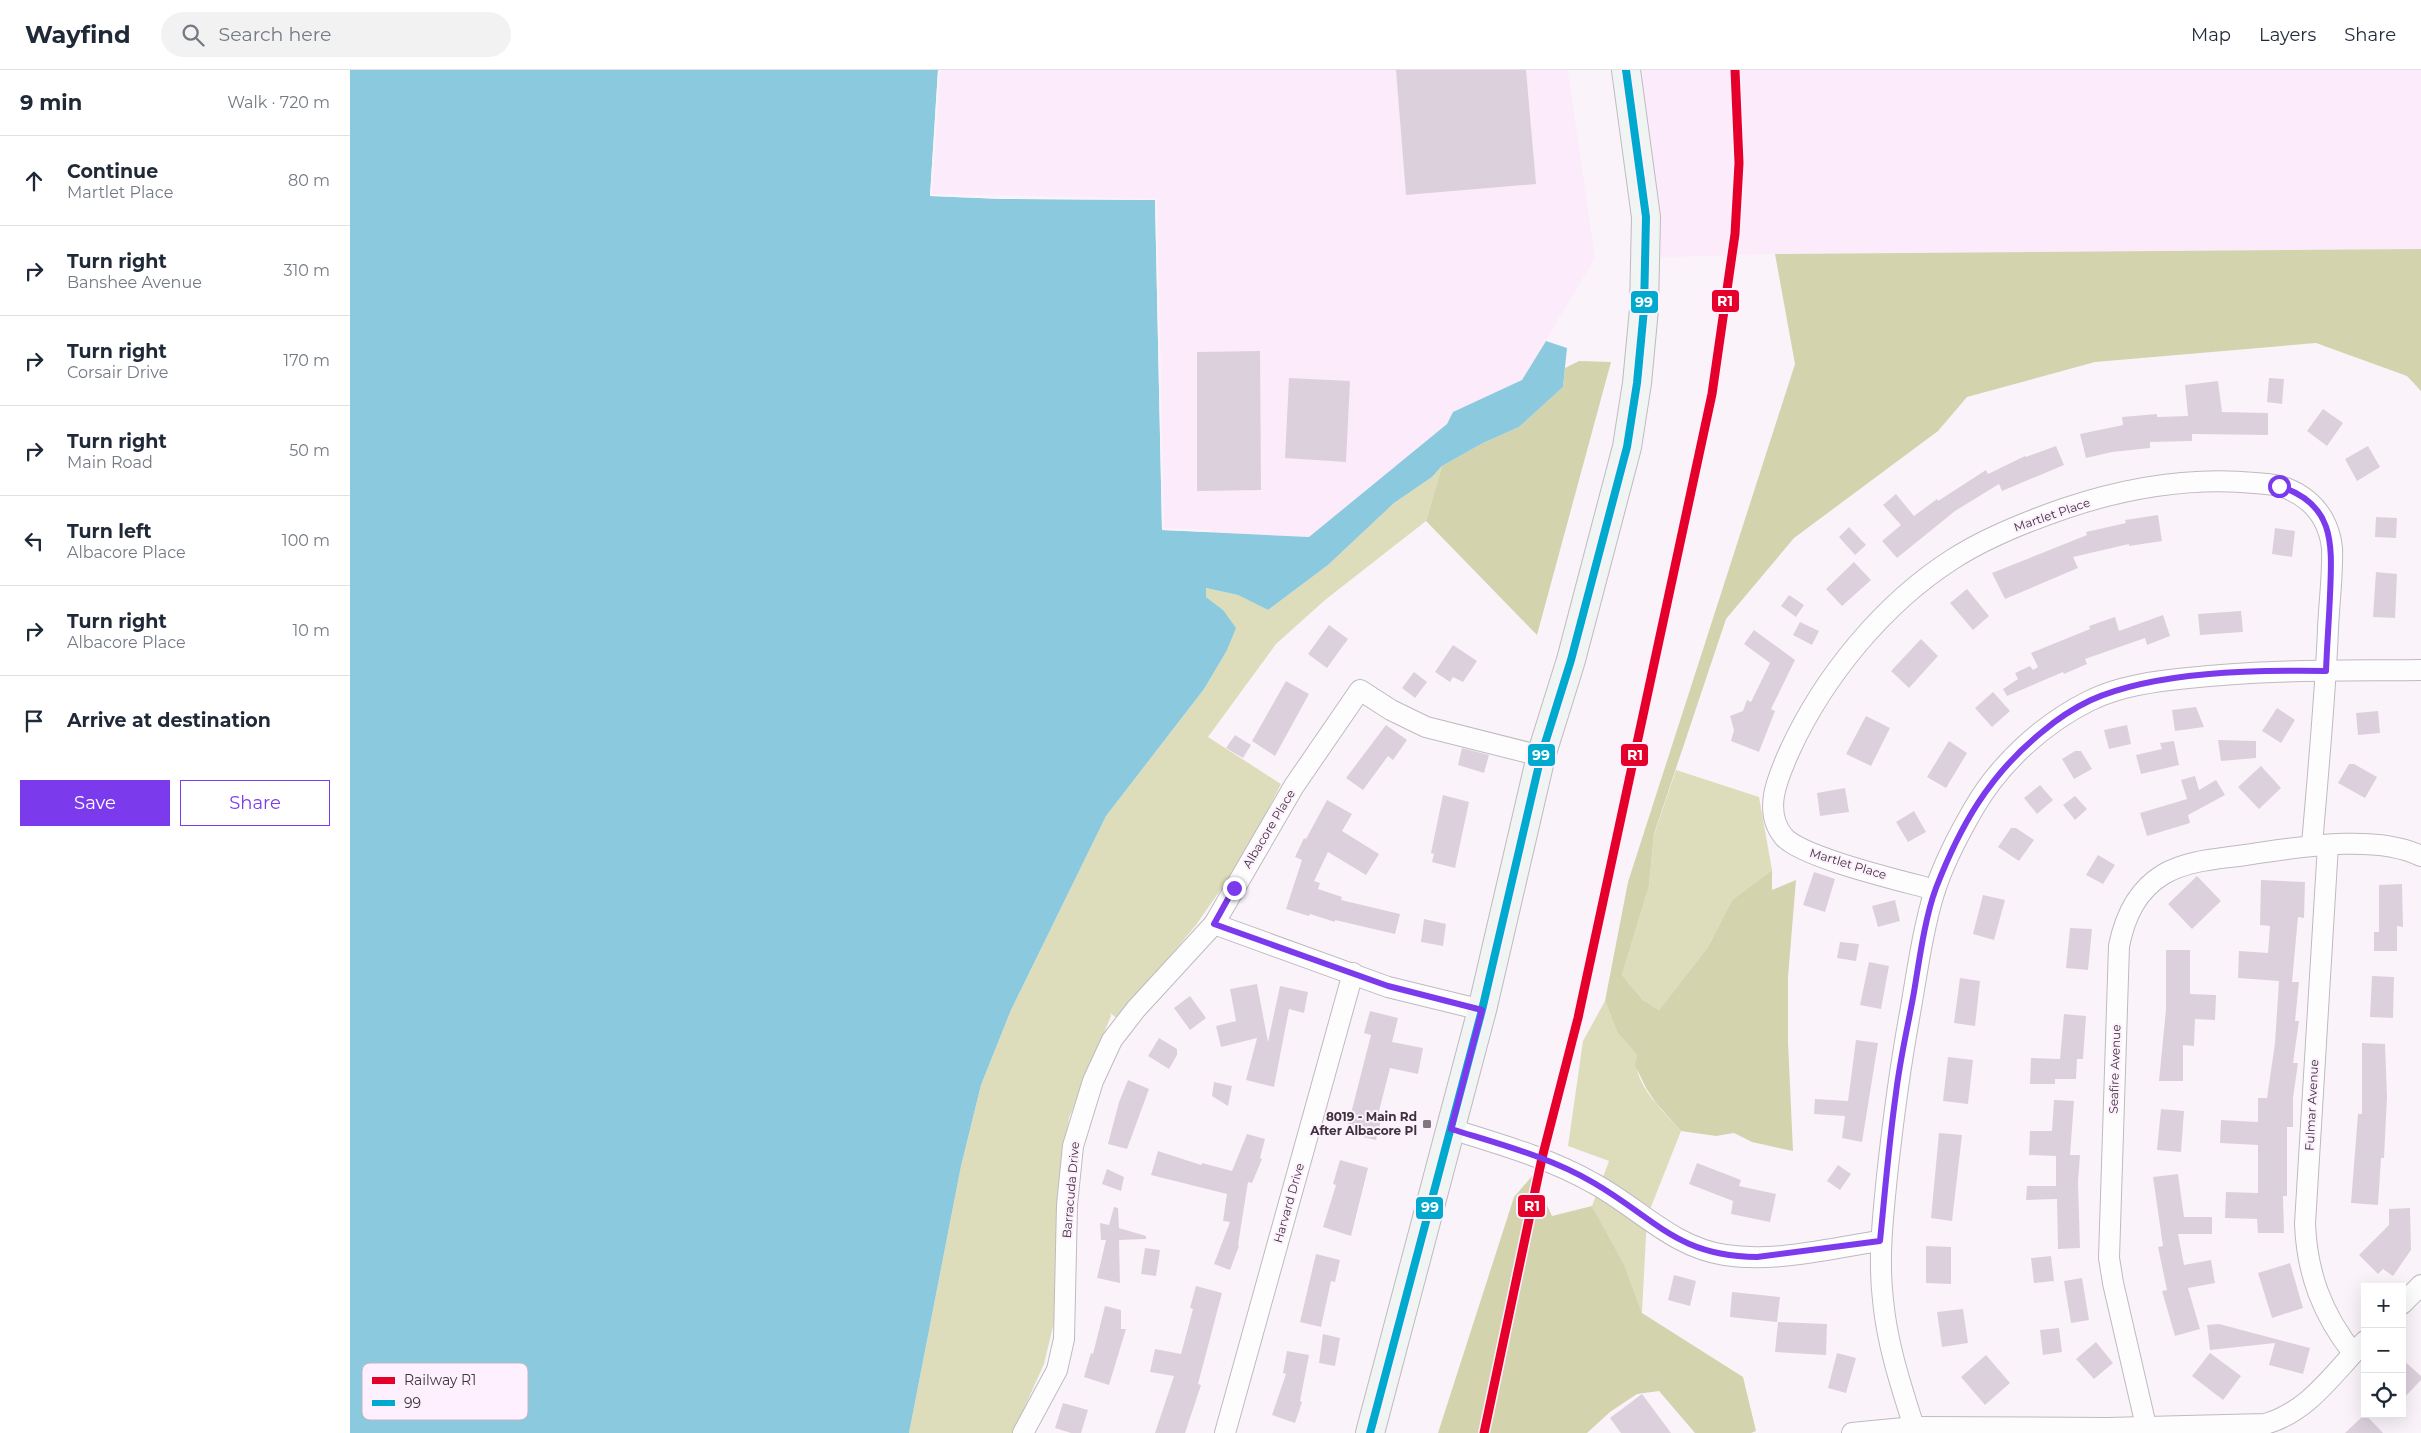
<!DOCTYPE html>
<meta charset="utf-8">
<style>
body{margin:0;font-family:Montserrat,sans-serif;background:#f2f2f3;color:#1f2937}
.controls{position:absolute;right:15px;bottom:15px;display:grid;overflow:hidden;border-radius:0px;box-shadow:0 5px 20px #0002}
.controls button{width:45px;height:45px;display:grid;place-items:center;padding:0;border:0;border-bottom:1px solid #e0e1e3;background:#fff;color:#1f2937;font:25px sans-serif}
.stop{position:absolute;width:15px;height:15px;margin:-11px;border:4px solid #7c3aed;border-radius:50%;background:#fff}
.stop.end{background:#7c3aed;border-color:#fff;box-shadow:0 1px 5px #0008}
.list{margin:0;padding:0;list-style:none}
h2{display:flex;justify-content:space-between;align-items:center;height:65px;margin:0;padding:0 20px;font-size:21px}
h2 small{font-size:16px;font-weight:400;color:#747a83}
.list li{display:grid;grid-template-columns:32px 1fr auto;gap:15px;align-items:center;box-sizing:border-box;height:90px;padding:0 20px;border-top:1px solid #e0e1e3}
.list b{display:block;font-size:19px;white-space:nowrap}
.list p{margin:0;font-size:16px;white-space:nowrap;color:#747a83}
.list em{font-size:16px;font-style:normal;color:#747a83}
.actions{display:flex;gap:10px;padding:15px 20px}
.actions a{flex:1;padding:11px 0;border:1px solid #7c3aed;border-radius:0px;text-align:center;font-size:18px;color:#7c3aed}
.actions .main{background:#7c3aed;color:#fff}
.icon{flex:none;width:28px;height:28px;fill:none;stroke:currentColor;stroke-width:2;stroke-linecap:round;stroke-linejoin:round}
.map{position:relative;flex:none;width:2071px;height:1363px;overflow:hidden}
header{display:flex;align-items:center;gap:30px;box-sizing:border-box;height:70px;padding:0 25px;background:#fff;border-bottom:1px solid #e0e1e3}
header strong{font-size:24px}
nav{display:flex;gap:28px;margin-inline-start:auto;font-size:18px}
.search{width:350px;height:45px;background:#f2f2f3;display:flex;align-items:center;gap:12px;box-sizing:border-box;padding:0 18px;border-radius:28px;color:#747a83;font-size:19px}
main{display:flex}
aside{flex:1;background:#fff}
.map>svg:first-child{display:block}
.built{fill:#fcecfb}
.green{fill:#ddb}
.forest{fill:#d3d3ae}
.water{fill:#8ac9de}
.pier{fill:#faf4fa}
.building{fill:#ddd0dd}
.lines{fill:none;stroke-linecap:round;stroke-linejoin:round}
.street-casing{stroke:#c0b9c0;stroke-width:22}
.secondary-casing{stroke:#c0b9c0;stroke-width:30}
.street{stroke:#fefdfe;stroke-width:20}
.secondary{stroke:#f0f4f3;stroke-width:28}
.bus-1-casing{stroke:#fef0fe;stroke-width:11}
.bus-1{stroke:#00a9ce;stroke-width:8}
.rail-1-casing{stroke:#fef0fe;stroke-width:12}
.rail-1{stroke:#e4002b;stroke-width:9}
.route{stroke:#7c3aed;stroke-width:6}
.poi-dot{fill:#7e777e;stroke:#fef0fe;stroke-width:2}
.labels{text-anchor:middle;stroke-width:4;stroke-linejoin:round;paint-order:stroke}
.street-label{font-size:12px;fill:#3c333b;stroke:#fef0fe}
.poi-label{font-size:12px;font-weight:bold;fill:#3c333b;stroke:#fef0fe;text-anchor:end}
.key{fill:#fef0fe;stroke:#c4b7c4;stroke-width:1}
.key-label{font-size:14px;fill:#3c333b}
.line-badge{stroke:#fef0fe;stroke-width:2}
.badge-label{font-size:14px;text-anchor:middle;font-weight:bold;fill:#fff}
</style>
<header>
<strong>Wayfind</strong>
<div class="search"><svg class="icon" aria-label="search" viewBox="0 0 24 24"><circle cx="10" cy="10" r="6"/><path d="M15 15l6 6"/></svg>Search here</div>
<nav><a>Map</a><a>Layers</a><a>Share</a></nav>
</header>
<main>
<aside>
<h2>9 min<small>Walk · 720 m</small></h2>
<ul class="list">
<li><svg class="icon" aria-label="ahead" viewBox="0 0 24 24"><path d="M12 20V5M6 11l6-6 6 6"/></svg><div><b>Continue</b><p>Martlet Place</p></div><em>80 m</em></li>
<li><svg class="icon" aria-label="right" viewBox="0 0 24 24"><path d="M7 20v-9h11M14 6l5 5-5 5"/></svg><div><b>Turn right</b><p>Banshee Avenue</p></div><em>310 m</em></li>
<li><svg class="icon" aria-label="right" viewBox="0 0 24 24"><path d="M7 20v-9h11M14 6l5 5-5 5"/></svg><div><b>Turn right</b><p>Corsair Drive</p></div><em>170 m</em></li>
<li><svg class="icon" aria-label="right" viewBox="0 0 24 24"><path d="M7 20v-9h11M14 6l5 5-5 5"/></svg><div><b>Turn right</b><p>Main Road</p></div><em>50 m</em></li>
<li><svg class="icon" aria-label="left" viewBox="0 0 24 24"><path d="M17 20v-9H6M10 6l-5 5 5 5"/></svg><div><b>Turn left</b><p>Albacore Place</p></div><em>100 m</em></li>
<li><svg class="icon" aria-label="right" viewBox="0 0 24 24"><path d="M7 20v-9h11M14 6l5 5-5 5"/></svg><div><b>Turn right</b><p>Albacore Place</p></div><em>10 m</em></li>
<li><svg class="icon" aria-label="arrive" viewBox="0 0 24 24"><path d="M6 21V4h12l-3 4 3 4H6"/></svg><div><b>Arrive at destination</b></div></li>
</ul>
<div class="actions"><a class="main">Save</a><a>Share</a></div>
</aside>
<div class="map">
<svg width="2071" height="1363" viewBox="0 0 2071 1363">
<rect width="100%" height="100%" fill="#faf4fa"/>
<g class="built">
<path d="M588 0H1218L1245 188 1172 310 1103 342 1097 354 959 467 812 460 580 126Z"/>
<path d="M1274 0H2071V179L1425 184 1289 188Z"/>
</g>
<g class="green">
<path d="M1092 396 1076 451 975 530 926 574 858 667 931 714 896 783 846 855 768 949 760 943 761 946 719 1048 707 1126V1240L694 1294 663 1363H559L611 1096 631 1015 661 940 756 746 854 619 876 582 873 540 856 527V518L888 525 918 540 978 495 1044 433 1082 407Z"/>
<path d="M1326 700 1409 727 1422 800 1382 830 1358 877 1309 940 1293 930 1272 905 1299 816 1304 765Z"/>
<path d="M1255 931 1267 962 1287 985C1281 1013 1314 1042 1331 1061L1297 1147 1292 1243 1274 1194 1242 1136 1259 1091 1218 1076 1233 971Z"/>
</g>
<g class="forest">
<path d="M2071 179V321L2057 306 1966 273 1745 292 1617 327 1588 361 1444 468 1376 549 1304 764 1299 816 1272 905 1293 930 1309 940 1358 877 1382 830 1422 800V820L1446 810 1438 907V972L1443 1081 1402 1072 1384 1063 1366 1066 1331 1061 1306 1033 1296 1018 1285 995 1287 985 1267 962 1255 931 1278 812 1445 294 1425 184Z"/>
<path d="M1229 291 1261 292 1187 565 1076 451 1092 396 1133 373 1169 357 1213 317 1215 298Z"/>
<path d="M1183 1105 1202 1146 1242 1136 1274 1194 1292 1243 1393 1307 1406 1361 1401 1363H1345L1309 1321 1287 1324 1260 1342 1237 1363H1088L1164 1127Z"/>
</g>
<path class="water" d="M0 0H588L580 126 653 129 805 130 812 460 959 467 1097 354 1103 342 1172 310 1196 271 1217 278 1213 317 1169 357 1133 373 1092 396 1082 407 1044 433 978 495 918 540 888 525 856 518V527L873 540 886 558 876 582 854 619 756 746 661 940 631 1015 611 1096 559 1363H0Z"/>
<path class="pier" d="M588 0H590L582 124 807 129 814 458 861 460V462L812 460 805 130 653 129 580 126Z"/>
<g class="building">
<path d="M1046 0H1176L1186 114 1056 125Z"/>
<path d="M910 281 911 420 847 421V282Z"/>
<path d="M939 308 1000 311 996 392 935 388Z"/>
<path d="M1919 308 1934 309 1932 334 1917 332Z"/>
<path d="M1868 311 1872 342 1918 343V365L1842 364V371L1800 372V378L1762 382 1736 388 1730 364 1773 355 1772 347 1807 344V347L1838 346 1835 315Z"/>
<path d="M1973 339 1993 353 1977 376 1957 361Z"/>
<path d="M1706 376 1714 395 1652 421 1649 414 1605 441 1547 488 1532 471 1551 455 1533 435 1546 424 1564 446 1587 429 1588 431 1636 400 1638 404 1675 386 1676 387Z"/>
<path d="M2018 376 2030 397 2007 411 1995 389Z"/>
<path d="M1808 445 1812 471 1779 476V474L1723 487 1728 498 1655 529 1642 503 1737 465 1736 462 1776 453 1775 450Z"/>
<path d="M2026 447 2047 448 2046 468 2025 467Z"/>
<path d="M1499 457 1516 475 1505 485 1489 467Z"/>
<path d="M1925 458 1945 461 1942 487 1922 484Z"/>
<path d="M1504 492 1521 510 1492 536 1476 519Z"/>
<path d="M2026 502 2047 504 2045 548 2023 547Z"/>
<path d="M1617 519 1639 546 1623 560 1600 533Z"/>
<path d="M1439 525 1454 535 1446 547 1431 536Z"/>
<path d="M1891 541 1893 562 1850 565 1848 544Z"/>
<path d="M1813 545 1820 566 1797 575 1795 568 1735 589 1737 594 1714 604 1713 602 1657 626 1653 619 1668 609 1665 603 1680 596 1683 600 1688 597 1681 583 1740 559 1739 556 1765 547 1769 561Z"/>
<path d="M1450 552 1469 561 1462 575 1443 565Z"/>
<path d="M979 555 998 569 977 598 958 584Z"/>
<path d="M1404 560 1445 590 1421 639 1425 641 1409 682 1381 671 1384 660 1380 646 1393 641 1397 630 1401 632 1420 593 1394 574Z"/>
<path d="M1571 569 1588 586 1559 618 1541 601Z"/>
<path d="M1103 575 1127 591 1113 612 1103 607 1100 612 1085 602Z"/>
<path d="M1064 602 1077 612 1065 628 1052 618Z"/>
<path d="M936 611 959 624 925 686 902 671Z"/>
<path d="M1643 622 1660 641 1642 657 1625 638Z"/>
<path d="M1846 637 1854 657 1825 661 1822 640Z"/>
<path d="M1927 638 1945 650 1931 673 1912 661Z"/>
<path d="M2028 641 2030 663 2008 665 2006 643Z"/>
<path d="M1516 646 1540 658 1521 696 1496 684Z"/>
<path d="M1036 655 1057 670 1043 690 1038 686 1013 720 996 708Z"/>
<path d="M1777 655 1781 674 1759 679 1754 660Z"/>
<path d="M885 665 901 675 893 688 876 678Z"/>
<path d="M1868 670 1906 671V688L1871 691Z"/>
<path d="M1599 671 1617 683 1596 718 1577 707Z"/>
<path d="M1824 671 1829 695 1791 704 1786 685 1812 679 1810 673Z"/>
<path d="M1112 678 1139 685 1134 703 1108 695Z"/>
<path d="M1725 681H1731L1742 699 1724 709 1712 689Z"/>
<path d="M1999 694H2004L2027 707 2015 728 1988 713Z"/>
<path d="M1911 696 1931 718 1909 739 1888 717Z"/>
<path d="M1845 706 1849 720 1866 710 1875 725 1838 745 1840 753 1797 766 1790 743 1837 729 1831 710Z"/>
<path d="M1690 715 1703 730 1687 744 1674 728Z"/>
<path d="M1495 718 1499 742 1470 746 1467 723Z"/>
<path d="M1093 725 1119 732 1105 798 1082 792 1084 784 1081 783Z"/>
<path d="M1725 726 1737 739 1725 750 1713 735Z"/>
<path d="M977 730 1002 744 992 761 1029 784 1016 805 978 782 964 811 970 813 968 819 992 827 991 830 1050 844 1045 864 985 850V852L960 844 959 846 936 839 952 790 945 787 954 768 956 769Z"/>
<path d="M1564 741 1576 762 1558 772 1546 752Z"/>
<path d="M1661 758H1666L1684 770 1669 791 1648 777Z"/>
<path d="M1748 785 1765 795 1753 814 1736 805Z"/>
<path d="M1464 802 1485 809 1475 842 1453 835Z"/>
<path d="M1847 806 1871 831 1842 859 1818 834Z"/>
<path d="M1911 810 1955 812 1954 848 1948 847 1942 912H1949L1945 951H1949L1943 993H1948L1943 1028V1057H1937V1126H1933L1934 1163H1908L1907 1149 1875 1148 1876 1122 1908 1123V1075L1870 1073 1871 1050 1908 1052V1028H1917L1925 973 1929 911 1888 908 1889 881 1918 883 1920 856 1910 855Z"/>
<path d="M2052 814 2053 857 2047 856V881H2024V862H2029V815Z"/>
<path d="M1633 825 1655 830 1644 870 1623 864Z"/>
<path d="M1545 830 1550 851 1528 857 1522 836Z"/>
<path d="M1074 849 1096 854 1093 876 1071 872Z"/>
<path d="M1720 858 1742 859 1738 900 1716 898Z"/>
<path d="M1490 872 1509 874 1506 891 1487 888Z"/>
<path d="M1816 880H1840V924L1866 925 1865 950 1845 949 1844 976 1833 975V1011H1809L1816 939Z"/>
<path d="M1519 892 1539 896 1531 939 1510 935Z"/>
<path d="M2022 906 2044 907 2043 948 2020 947Z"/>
<path d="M1610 908 1630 911 1625 956 1604 953Z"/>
<path d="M907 914 918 972 930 916 958 922 954 943 939 939 924 1017 896 1010 907 968 871 977 866 956 886 951 880 919Z"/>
<path d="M840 926 856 948 840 960 824 938Z"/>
<path d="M1020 941 1048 948 1042 972 1073 978 1068 1004 1040 998 1028 1045 1032 1046 1026 1070 996 1063 1021 965 1014 963Z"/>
<path d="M1714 944 1736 946 1733 989H1727L1726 1009H1705V1014H1680L1681 988 1710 989Z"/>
<path d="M809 968 827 979V985L819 999 798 986Z"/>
<path d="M1506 970 1528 973 1512 1072 1492 1068 1495 1046 1464 1044 1465 1029 1498 1031Z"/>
<path d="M2012 973 2035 974 2037 1027 2034 1088H2031L2028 1135 2001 1133 2008 1044H2012Z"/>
<path d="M1598 987 1623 990 1618 1034 1593 1031Z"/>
<path d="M778 1010 799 1019 777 1079 758 1074 769 1032Z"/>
<path d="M864 1012 882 1016 878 1036 862 1026Z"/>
<path d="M1704 1030 1724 1031 1720 1085H1730L1728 1112 1730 1178 1708 1179 1707 1129 1676 1130 1677 1116H1706V1086L1679 1085 1680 1061H1702Z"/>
<path d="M1811 1039 1834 1041 1831 1082 1807 1080Z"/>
<path d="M1589 1063 1612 1065 1602 1151 1581 1148Z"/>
<path d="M897 1064 915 1069 910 1088 912 1089 902 1113 898 1112 888 1175 889 1176 880 1200 864 1194 880 1152 873 1151 877 1124 801 1105 808 1081 851 1095 852 1093 882 1101Z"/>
<path d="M990 1090 1018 1098 1001 1166 973 1157 986 1115 983 1114Z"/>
<path d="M1347 1093 1391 1110 1389 1116 1426 1124 1420 1152 1381 1144 1383 1131 1339 1114Z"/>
<path d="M1488 1095 1501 1104 1490 1120 1477 1111Z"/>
<path d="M757 1099 774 1107 771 1121 752 1114Z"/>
<path d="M1828 1104 1834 1147H1862V1164H1828L1834 1195 1861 1190 1865 1213 1838 1218 1850 1259 1825 1266 1812 1221 1817 1220 1808 1177 1813 1176 1803 1107Z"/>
<path d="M764 1137 768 1138 769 1158 796 1166V1169L769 1170 770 1213 747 1208 756 1170H751L750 1153 759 1155Z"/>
<path d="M2060 1138 2061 1180 2043 1206 2033 1199 2028 1204 2009 1185 2039 1155V1139Z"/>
<path d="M1576 1176 1601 1177V1214L1576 1213Z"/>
<path d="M795 1178 810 1180 806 1206 791 1204Z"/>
<path d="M966 1184 990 1190 985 1212 981 1211 971 1257 950 1252Z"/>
<path d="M1701 1186 1704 1211 1684 1213 1681 1188Z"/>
<path d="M1940 1193 1953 1238 1922 1248 1908 1203Z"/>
<path d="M1324 1205 1346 1211 1340 1236 1318 1230Z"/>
<path d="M1732 1208 1739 1250 1721 1253 1714 1211Z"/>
<path d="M846 1216 872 1223 848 1314 851 1315 835 1363H805L824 1306 800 1302 805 1279 831 1284 843 1239 840 1238Z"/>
<path d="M1382 1222 1430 1227 1427 1252 1380 1247Z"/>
<path d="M755 1236 771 1240V1259H776L759 1315 734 1307 741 1283 743 1284Z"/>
<path d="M1613 1239 1618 1273 1592 1277 1587 1242Z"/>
<path d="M1428 1252 1477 1254 1476 1285 1425 1282Z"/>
<path d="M1869 1254 1960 1278 1953 1304 1919 1295 1925 1273 1860 1280 1857 1255Z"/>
<path d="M1709 1258 1712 1282 1693 1285 1690 1260Z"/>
<path d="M973 1264 990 1268 985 1296 969 1293Z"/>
<path d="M1746 1272 1763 1293 1744 1309 1726 1289Z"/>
<path d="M937 1281 959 1285 950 1331 952 1332 945 1353 922 1345 936 1304 933 1303Z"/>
<path d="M1487 1283 1506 1288 1496 1323 1478 1318Z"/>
<path d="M1860 1283 1891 1306 1873 1330 1842 1306Z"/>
<path d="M1636 1285 1660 1313 1635 1335 1611 1307Z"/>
<path d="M2052 1289 2071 1306V1310L2052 1330Z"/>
<path d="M1292 1324 1321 1363H1271L1260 1348Z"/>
<path d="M713 1333 738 1340 731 1363H721L705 1358Z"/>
<path d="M2015 1344 2033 1363H1995Z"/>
</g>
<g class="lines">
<defs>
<g id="street">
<path d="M1978 775 1955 1154C1957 1203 1972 1244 2003 1283"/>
<path d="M1585 820C1553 811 1453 788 1434 767 1412 741 1428 707 1440 680 1474 606 1534 533 1603 489 1637 467 1678 451 1716 438 1776 418 1842 407 1905 413 1915 414 1926 414 1936 418 1951 424 1965 435 1973 449 1978 458 1981 468 1982 478 1983 505 1979 533 1978 559 1975 631 1968 703 1962 775"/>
<path d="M864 854 1038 917 1132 940"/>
<path d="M1101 1059C1149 1074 1199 1088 1243 1113 1288 1137 1322 1177 1375 1185 1426 1193 1480 1178 1530 1171"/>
<path d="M2052 1234 2071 1215"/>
<path d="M1796 1356 1763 1213 1759 1188 1769 876C1775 846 1787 820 1814 804 1838 790 1868 789 1895 785 1945 778 2024 763 2071 786"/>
<path d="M1564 1357C1551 1316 1537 1274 1533 1230 1528 1188 1533 1147 1537 1106 1543 1051 1550 997 1560 943 1567 903 1573 858 1585 820 1594 793 1610 762 1624 738 1650 693 1693 654 1739 631 1769 616 1806 611 1838 608 1916 599 1993 601 2071 600"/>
<path d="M673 1363 707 1300 714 1269 717 1135 723 1076 743 1011 762 970 786 939 864 854 944 716 1010 620 1041 640 1076 657 1191 686"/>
<path d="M875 1363 1003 903"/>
<path d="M1502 1363 1564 1357 1757 1358 1915 1354C1959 1342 1984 1302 2015 1271"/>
</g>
<path id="secondary" d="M1020 1363 1132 940 1191 686 1221 590 1277 377 1287 313 1294 239 1296 147 1276 0"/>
</defs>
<use href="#street" class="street-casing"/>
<use href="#secondary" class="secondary-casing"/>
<use href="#street" class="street"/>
<use href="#secondary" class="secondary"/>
<defs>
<path id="bus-1" d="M1020 1363 1132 940 1191 686 1221 590 1277 377 1287 313 1294 239 1296 147 1276 0"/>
</defs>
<use href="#bus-1" class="bus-1-casing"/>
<use href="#bus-1" class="bus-1"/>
<defs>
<path id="rail-1" d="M1134 1363 1192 1088 1228 948 1362 324 1385 164 1389 93 1385 0"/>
</defs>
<use href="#rail-1" class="rail-1-casing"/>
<use href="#rail-1" class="rail-1"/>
</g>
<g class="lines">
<path class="route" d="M884 818 864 854 1038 916 1132 940 1101 1059C1149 1074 1200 1087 1244 1113 1306 1149 1327 1186 1407 1187L1530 1171C1535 1122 1539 1072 1546 1023 1550 989 1558 956 1564 922 1569 892 1575 847 1586 818 1610 756 1639 705 1692 662 1706 650 1724 638 1741 630 1806 601 1905 600 1976 601 1977 575 1979 550 1980 525 1982 475 1986 434 1929 416"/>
</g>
<rect class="poi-dot" x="1072" y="1049" width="10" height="10" rx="2.5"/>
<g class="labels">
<g class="street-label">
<text transform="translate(1702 445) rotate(-19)" y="4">Martlet Place</text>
<text transform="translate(919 759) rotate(-59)" y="4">Albacore Place</text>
<text transform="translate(1498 794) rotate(17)" y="4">Martlet Place</text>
<text transform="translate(1765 999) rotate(-88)" y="4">Seafire Avenue</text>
<text transform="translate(1962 1035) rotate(-87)" y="4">Fulmar Avenue</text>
<text transform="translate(721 1120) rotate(-85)" y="4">Barracuda Drive</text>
<text transform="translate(939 1133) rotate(-74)" y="4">Harvard Drive</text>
</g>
<g class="poi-label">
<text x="1067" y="1051">8019 - Main Rd<tspan x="1067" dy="14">After Albacore Pl</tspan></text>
</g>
</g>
<rect x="12" y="1293" width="166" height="57" rx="8" class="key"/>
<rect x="22" y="1307" width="23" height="7" fill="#e4002b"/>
<rect x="22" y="1330" width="23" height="6" fill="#00a9ce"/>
<g class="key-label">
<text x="54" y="1315">Railway R1</text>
<text x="54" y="1338">99</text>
</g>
<g class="line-badge">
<rect x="1361" y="219" width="29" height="24" rx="5" fill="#e4002b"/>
<rect x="1280" y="220" width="29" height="24" rx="5" fill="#00a9ce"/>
<rect x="1270" y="673" width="29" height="24" rx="5" fill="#e4002b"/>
<rect x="1177" y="673" width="29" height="24" rx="5" fill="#00a9ce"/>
<rect x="1167" y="1124" width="29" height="24" rx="5" fill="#e4002b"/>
<rect x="1065" y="1126" width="29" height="24" rx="5" fill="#00a9ce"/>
</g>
<g class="badge-label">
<text x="1375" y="236">R1</text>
<text x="1294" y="237">99</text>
<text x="1285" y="690">R1</text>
<text x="1191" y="690">99</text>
<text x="1182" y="1141">R1</text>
<text x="1080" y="1142">99</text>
</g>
</svg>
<div class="controls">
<button>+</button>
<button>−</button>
<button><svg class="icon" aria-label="locate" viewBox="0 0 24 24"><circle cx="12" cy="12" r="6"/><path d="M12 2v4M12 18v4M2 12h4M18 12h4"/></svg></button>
</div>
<div class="stop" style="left:1929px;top:416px"></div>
<div class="stop end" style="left:884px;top:818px"></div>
</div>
</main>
